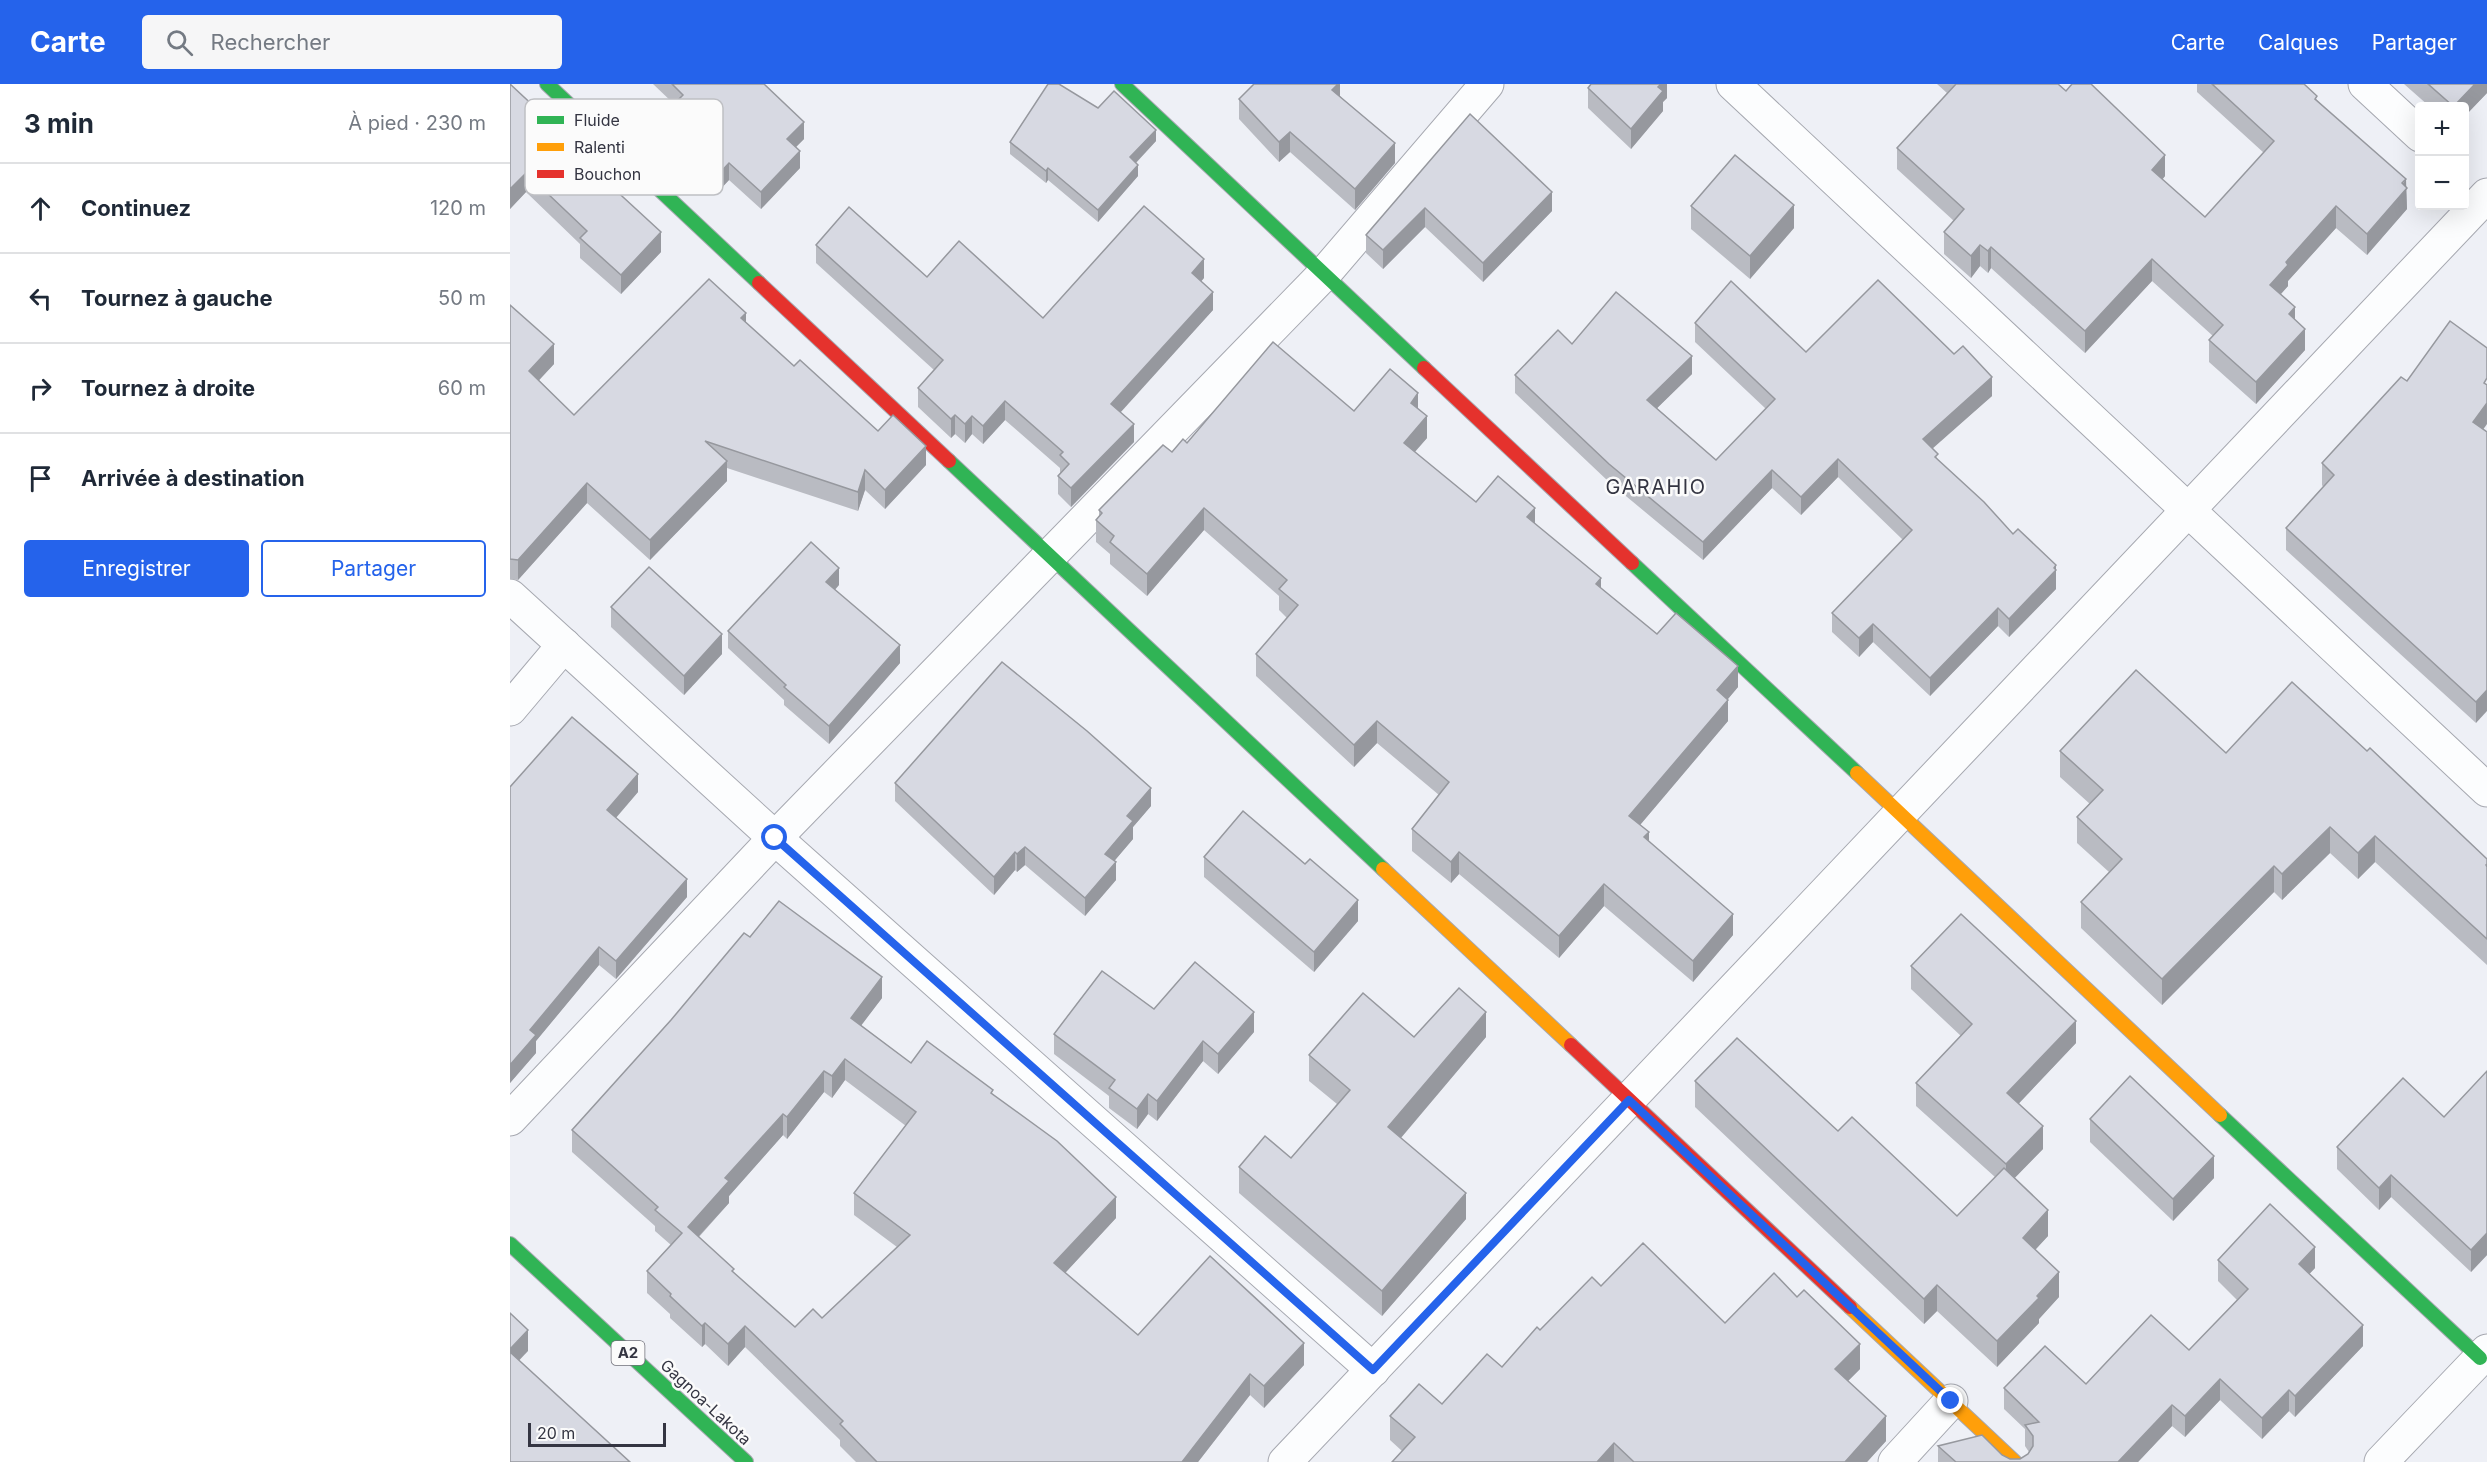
<!DOCTYPE html>
<html lang="fr">
<meta charset="utf-8">
<style>
body{margin:0;font-family:Inter,sans-serif;background:#f6f6f7;color:#1f2937}
.controls{position:absolute;right:18px;top:18px;display:grid;overflow:hidden;border-radius:6px;box-shadow:0 6px 24px #0002}
.controls button{width:54px;height:54px;display:grid;place-items:center;padding:0;border:0;border-bottom:2px solid #e0e1e3;background:#fff;color:#1f2937;font:30px sans-serif}
.scale{position:absolute;left:18px;bottom:15px;width:138px;box-sizing:border-box;padding-left:6px;border:3px solid #343542;border-top:0;font-size:16px;line-height:21px;white-space:nowrap;color:#343542;-webkit-text-stroke:4px #fbfbfb;paint-order:stroke}
.stop{position:absolute;width:18px;height:18px;margin:-14px;border:4px solid #2563eb;border-radius:50%;background:#fff}
.stop.end{background:#2563eb;border-color:#fff;box-shadow:0 2px 6px #0008}
.list{margin:0;padding:0;list-style:none}
h2{display:flex;justify-content:space-between;align-items:center;height:78px;margin:0;padding:0 24px;font-size:26px}
h2 small{font-size:20px;font-weight:400;color:#747a83}
.list li{display:grid;grid-template-columns:39px 1fr auto;gap:18px;align-items:center;box-sizing:border-box;height:90px;padding:0 24px;border-top:2px solid #e0e1e3}
.list b{display:block;font-size:22px;white-space:nowrap}
.list em{font-size:20px;font-style:normal;color:#747a83}
.actions{display:flex;gap:12px;padding:18px 24px}
.actions a{flex:1;padding:14px 0;border:2px solid #2563eb;border-radius:6px;text-align:center;font-size:21px;color:#2563eb}
.actions .main{background:#2563eb;color:#fff}
.icon{flex:none;width:33px;height:33px;fill:none;stroke:currentColor;stroke-width:2;stroke-linecap:round;stroke-linejoin:round}
.map{position:relative;flex:none;width:1977px;height:1378px;overflow:hidden}
header{display:flex;align-items:center;gap:36px;box-sizing:border-box;height:84px;padding:0 30px;background:#2563eb;color:#fff}
header strong{font-size:28px}
nav{display:flex;gap:33px;margin-inline-start:auto;font-size:21px}
.search{width:420px;height:54px;background:#f6f6f7;display:flex;align-items:center;gap:15px;box-sizing:border-box;padding:0 21px;border-radius:6px;color:#747a83;font-size:22px}
main{display:flex}
aside{flex:1;background:#fff}
.map>svg:first-child{display:block}
.lines{fill:none;stroke-linecap:round;stroke-linejoin:round}
.street-casing{stroke:#a6a8b0;stroke-width:35}
.fast-casing{stroke:#a6a8b0;stroke-width:16}
.slow-casing{stroke:#a6a8b0;stroke-width:16}
.jam-casing{stroke:#a6a8b0;stroke-width:16}
.street{stroke:#fcfdfe;stroke-width:33}
.fast{stroke:#30b455;stroke-width:14}
.slow{stroke:#ff9f0a;stroke-width:14}
.jam{stroke:#e5322d;stroke-width:14}
.wall{fill:#b9bbc2;fill-rule:evenodd}
.shaded-wall{fill:#96989e}
.building{fill:#d7d9e2;stroke:#96989e;stroke-width:1.5;fill-rule:evenodd}
.route{stroke:#2563eb;stroke-width:8}
.labels{text-anchor:middle;stroke-width:5;stroke-linejoin:round;paint-order:stroke}
.shield{fill:#fbfbfb;stroke:#70707a;stroke-width:1.5}
.shield-label{font-size:15px;font-weight:bold;fill:#343542}
.street-label{font-size:16px;fill:#343542;stroke:#fbfbfb}
.quarter-label{font-size:20px;letter-spacing:1.5px;fill:#343542;stroke:#fbfbfb}
.key{fill:#fbfbfb;stroke:#bfc0c4;stroke-width:1.5}
.key-label{font-size:16px;fill:#343542}
</style>
<header>
<strong>Carte</strong>
<div class="search"><svg class="icon" aria-label="search" viewBox="0 0 24 24"><circle cx="10" cy="10" r="6"/><path d="M15 15l6 6"/></svg>Rechercher</div>
<nav><a>Carte</a><a>Calques</a><a>Partager</a></nav>
</header>
<main>
<aside>
<h2>3 min<small>À pied · 230 m</small></h2>
<ul class="list">
<li><svg class="icon" aria-label="ahead" viewBox="0 0 24 24"><path d="M12 20V5M6 11l6-6 6 6"/></svg><div><b>Continuez</b></div><em>120 m</em></li>
<li><svg class="icon" aria-label="left" viewBox="0 0 24 24"><path d="M17 20v-9H6M10 6l-5 5 5 5"/></svg><div><b>Tournez à gauche</b></div><em>50 m</em></li>
<li><svg class="icon" aria-label="right" viewBox="0 0 24 24"><path d="M7 20v-9h11M14 6l5 5-5 5"/></svg><div><b>Tournez à droite</b></div><em>60 m</em></li>
<li><svg class="icon" aria-label="arrive" viewBox="0 0 24 24"><path d="M6 21V4h12l-3 4 3 4H6"/></svg><div><b>Arrivée à destination</b></div></li>
</ul>
<div class="actions"><a class="main">Enregistrer</a><a>Partager</a></div>
</aside>
<div class="map">
<svg width="1977" height="1378" viewBox="0 0 1977 1378">
<rect width="100%" height="100%" fill="#eef0f6"/>
<g class="lines">
<defs>
<g id="street">
<path d="M1223 0 1977 706"/>
<path d="M1855 0 1910 51"/>
<path d="M0 512 265 754 863 1286"/>
<path d="M0 625 54 561"/>
<path d="M0 1035 265 754 814 190 977 0"/>
<path d="M775 1378 1977 111"/>
<path d="M1385 1378 1441 1317"/>
<path d="M1871 1378 1977 1267"/>
</g>
<g id="fast">
<path d="M37 0 249 199"/>
<path d="M612 0 914 284"/>
<path d="M439 377 873 785"/>
<path d="M1122 479 1347 689"/>
<path d="M1710 1031 1970 1274"/>
<path d="M0 1160 236 1378"/>
</g>
<g id="slow">
<path d="M1347 689 1710 1031"/>
<path d="M873 785 1061 961"/>
<path d="M1340 1223 1505 1378"/>
</g>
<g id="jam">
<path d="M249 199 439 377"/>
<path d="M914 284 1122 479"/>
<path d="M1061 961 1340 1223"/>
</g>
</defs>
<use href="#street" class="street-casing"/>
<use href="#fast" class="fast-casing"/>
<use href="#slow" class="slow-casing"/>
<use href="#jam" class="jam-casing"/>
<use href="#street" class="street"/>
<use href="#fast" class="fast"/>
<use href="#slow" class="slow"/>
<use href="#jam" class="jam"/>
</g>
<g class="wall">
<path d="M0 0 151 168 111 210 70 174V160L16 108 0 125Z"/>
<path d="M143 0H254L294 55 286 63 290 84 251 125 219 96 205 111 160 68V62L149 52V35L164 20Z"/>
<path d="M830 0V12L885 79 845 126 780 68 769 78 729 35V15Z"/>
<path d="M1157 0V14L1153 18V27L1121 65 1078 24V4Z"/>
<path d="M1427 0H1548L1655 92 1652 96 1695 133 1754 69 1687 8V0H1794L1807 16 1896 103 1897 125 1857 171 1826 144 1778 197V202L1771 210 1785 236 1795 266 1746 320 1699 278V256L1703 252 1642 197 1575 269 1481 184 1478 189 1470 182 1461 194 1434 170V148L1444 137 1387 85V64L1437 9Z"/>
<path d="M1894 0H1977V9L1954 33V22H1919Z"/>
<path d="M588 24 646 57 626 79 628 92 588 138 538 96 536 99 500 70V58Z"/>
<path d="M960 30 1042 127 973 198 915 143 873 185 856 169V151Z"/>
<path d="M1181 122 1284 144 1240 195 1181 145Z"/>
<path d="M306 161 417 193 533 234 694 194 691 197 703 226 610 328 624 358 561 423 548 410V392L550 389V384L495 336 473 360 462 350 455 359 445 350 441 354 408 323V304L424 286 306 179Z"/>
<path d="M0 221 44 280 29 296 64 331 236 239 284 282 368 347 416 381 375 425 355 406 348 427 217 384V397L140 476 77 419 8 496 0 495Z"/>
<path d="M1185 239 1296 268 1482 312 1422 364 1428 376 1503 450 1546 481V505L1499 553 1488 542 1420 612 1363 558 1349 573 1322 548V529L1393 456 1328 393 1291 431 1262 404 1193 476 1099 398 1005 309V291L1062 260 1182 290 1147 324 1206 376 1256 325 1185 258Z"/>
<path d="M908 325 917 354 905 368 966 418 1025 440 1091 504 1147 550 1228 603 1217 616 1218 637 1130 741 1139 758 1223 851 1183 898 1094 822 1049 874 949 790 941 799 902 767V745L929 711 867 659 844 683 746 592V570L777 534 769 526V512L694 446 637 512 600 480V470L586 458V436L589 433V426L662 368 677 359 844 327Z"/>
<path d="M1973 345 1966 639 1776 466V444L1813 403 1812 401V379Z"/>
<path d="M329 501 325 506 390 579 319 660 274 621V616L218 564V547Z"/>
<path d="M101 523 212 570 174 611 101 543Z"/>
<path d="M1550 667 1716 669 1977 775V881L1865 778 1848 795 1820 769 1772 816 1764 808 1652 921 1571 844V818L1599 788 1567 759V733L1580 720 1550 693Z"/>
<path d="M385 699 641 722 623 743V755L604 777 606 796 575 832 515 781 507 788 505 786 484 811 385 717Z"/>
<path d="M0 703 128 708 106 734 177 813 106 895 89 881 26 957V969L0 999Z"/>
<path d="M694 773 848 837 804 888 694 793Z"/>
<path d="M240 853 372 914 351 941 401 979 483 1010 606 1134 555 1189 628 1251 794 1281 754 1324 740 1311 688 1378H346L330 1362V1356L235 1263 218 1282 195 1260 192 1263 160 1234V1230L137 1209V1187L161 1161 145 1147V1142L62 1068V1046ZM335 996 396 1042 344 1109V1131L387 1163 312 1234 285 1243 224 1189 189 1153 219 1119V1112L273 1051 277 1055 314 1008 322 1014Z"/>
<path d="M1401 882 1566 959 1508 1020 1533 1065 1504 1094 1538 1152 1525 1166 1549 1213 1529 1235V1239L1487 1283 1427 1227 1414 1240 1185 1023V997L1328 1047 1447 1132 1485 1093 1406 1022V999L1451 952 1401 905Z"/>
<path d="M644 925 744 948 708 990 693 977 647 1037 638 1030 627 1045 599 1024V1012L544 970V950Z"/>
<path d="M904 953H976L891 1054 956 1135 872 1232 729 1109V1083L781 1074 827 1020 799 997V971Z"/>
<path d="M1977 987V1171L1961 1188 1881 1113 1869 1126 1827 1085V1063L1934 1033Z"/>
<path d="M1580 1035 1704 1094 1663 1137 1580 1058Z"/>
<path d="M1708 1176 1805 1184 1799 1190 1853 1262 1785 1333 1779 1327 1752 1355 1710 1316 1675 1353 1662 1342 1628 1378H1428V1362L1492 1371 1500 1375H1510L1518 1370 1519 1368 1515 1362V1345L1494 1325V1304L1576 1300 1679 1266 1727 1216 1708 1197Z"/>
<path d="M1091 1202 1215 1239 1350 1285 1338 1297 1376 1357 1357 1378H882L892 1367 880 1356V1332L932 1320 992 1283 1030 1246Z"/>
</g>
<g class="shaded-wall">
<path d="M828 0H830V19L822 6Z"/>
<path d="M1151 0H1157V14L1153 18V27L1121 65V45Z"/>
<path d="M1965 0H1977V9L1954 33V22H1944Z"/>
<path d="M294 38V55L277 72V55Z"/>
<path d="M646 46V57L620 85V73Z"/>
<path d="M780 48V68L769 78V58Z"/>
<path d="M885 59V79L845 126V105Z"/>
<path d="M290 67V84L251 125V108Z"/>
<path d="M1655 71V92L1642 108V86Z"/>
<path d="M219 79V96L205 111V94Z"/>
<path d="M628 81V92L588 138V126Z"/>
<path d="M538 84V96L536 99V87Z"/>
<path d="M16 89V108L0 125V105Z"/>
<path d="M1896 95 1897 125 1857 171V150Z"/>
<path d="M1042 108V127L973 198V179Z"/>
<path d="M1284 121V144L1240 195V172Z"/>
<path d="M1826 122V144L1778 197V202L1760 222V201L1776 178Z"/>
<path d="M915 124V143L873 185V166Z"/>
<path d="M151 148V168L111 210V191Z"/>
<path d="M1470 161V182L1461 194V172Z"/>
<path d="M1481 163V184L1478 189V167Z"/>
<path d="M694 175V194L682 208V189Z"/>
<path d="M1642 175V197L1575 269V247Z"/>
<path d="M703 208V226L601 339V320Z"/>
<path d="M1785 223V245L1779 230Z"/>
<path d="M236 229V249L231 234Z"/>
<path d="M1795 245V266L1746 320V298Z"/>
<path d="M44 260V280L19 307V287Z"/>
<path d="M1182 272V290L1137 334V316Z"/>
<path d="M1482 293V312L1413 373V355Z"/>
<path d="M908 309V331L901 319Z"/>
<path d="M495 317V336L473 360V342Z"/>
<path d="M1977 319V340L1963 360V338Z"/>
<path d="M445 331V350L441 354V335Z"/>
<path d="M462 332V350L455 359V340Z"/>
<path d="M917 332V354L894 380V359Z"/>
<path d="M624 340V358L561 423V404Z"/>
<path d="M416 362V381L375 425V406Z"/>
<path d="M1328 375V393L1291 431V413Z"/>
<path d="M217 377V397L140 476V456Z"/>
<path d="M355 386V406L348 427V408Z"/>
<path d="M1262 386V404L1193 476V458Z"/>
<path d="M77 399V419L8 496V476Z"/>
<path d="M694 424V446L637 512V490Z"/>
<path d="M1025 424V445L1017 433Z"/>
<path d="M1546 481V505L1499 553V535Z"/>
<path d="M329 484V501L316 515V498Z"/>
<path d="M1091 494V516L1086 500Z"/>
<path d="M1488 524V542L1420 612V594Z"/>
<path d="M1363 540V558L1349 573V554Z"/>
<path d="M212 550V570L174 611V592Z"/>
<path d="M390 561V579L319 660V642Z"/>
<path d="M1228 582V603L1207 628V606Z"/>
<path d="M1977 606V627L1966 639V618Z"/>
<path d="M1218 616V637L1119 754V732Z"/>
<path d="M867 637V659L844 683V661Z"/>
<path d="M128 690V708L97 744V726Z"/>
<path d="M641 704V722L623 743V755L595 788V770L617 732Z"/>
<path d="M1820 743V769L1772 816V790Z"/>
<path d="M1139 748V770L1134 753Z"/>
<path d="M1865 752V778L1848 795V769Z"/>
<path d="M515 763V781L507 788V770Z"/>
<path d="M505 768V786L484 811V793Z"/>
<path d="M949 768V790L941 799V778Z"/>
<path d="M606 778V796L575 832V814Z"/>
<path d="M1764 782V808L1652 921V895Z"/>
<path d="M177 795V813L106 895V877Z"/>
<path d="M1094 800V822L1049 874V852Z"/>
<path d="M848 816V837L804 888V868Z"/>
<path d="M1223 830V851L1183 898V877Z"/>
<path d="M89 863V881L26 957V969L0 999V981L20 946Z"/>
<path d="M372 893V914L341 955V934Z"/>
<path d="M744 928V948L708 990V970Z"/>
<path d="M976 928V953L878 1069V1043Z"/>
<path d="M1566 937V959L1497 1032V1009Z"/>
<path d="M693 957V977L647 1037V1017Z"/>
<path d="M335 975V996L322 1014V992Z"/>
<path d="M314 987V1008L277 1055V1033Z"/>
<path d="M638 1010V1030L627 1045V1025Z"/>
<path d="M273 1030V1051L219 1112V1119L178 1164V1143L215 1094Z"/>
<path d="M1533 1042V1065L1496 1103V1080Z"/>
<path d="M1704 1072V1094L1663 1137V1115Z"/>
<path d="M1881 1091V1113L1869 1126V1104Z"/>
<path d="M956 1109V1135L872 1232V1207Z"/>
<path d="M606 1113V1134L544 1201V1179Z"/>
<path d="M1538 1126V1152L1513 1179V1154Z"/>
<path d="M1977 1149V1171L1961 1188V1166Z"/>
<path d="M1805 1163V1184L1789 1201V1180Z"/>
<path d="M1549 1188V1213L1529 1235V1239L1487 1283V1257Z"/>
<path d="M1427 1201V1227L1414 1240V1215Z"/>
<path d="M195 1239V1260L192 1263V1242Z"/>
<path d="M1853 1241V1262L1785 1333V1312Z"/>
<path d="M235 1242V1263L218 1282V1260Z"/>
<path d="M18 1246V1267L0 1286V1265Z"/>
<path d="M794 1259V1281L754 1324V1302Z"/>
<path d="M1350 1260V1285L1325 1310V1285Z"/>
<path d="M740 1290V1311L688 1378H672Z"/>
<path d="M1710 1295V1316L1675 1353V1332Z"/>
<path d="M1779 1306V1327L1752 1355V1334Z"/>
<path d="M1662 1321V1342L1628 1378H1608Z"/>
<path d="M1376 1332V1357L1357 1378H1335Z"/>
<path d="M1104 1359V1378H1087Z"/>
</g>
<g class="building">
<path d="M0 0 44 41 40 45 63 67 151 148 111 191 70 154 77 147 16 89 0 105Z"/>
<path d="M162 0H254L294 38 277 55 290 67 251 108 219 79 205 94 160 51 163 48 149 35 173 11Z"/>
<path d="M538 0H549L588 24 604 7 646 46 620 73 628 81 588 126 538 84 536 87 500 58Z"/>
<path d="M744 0H828L822 6 885 59 845 105 780 48 769 58 729 15Z"/>
<path d="M1081 0H1151L1148 3 1153 7 1121 45 1078 4Z"/>
<path d="M1446 0H1548L1556 7 1562 0H1581L1655 71 1642 86 1695 133 1764 57 1702 0H1794L1807 12 1805 15 1896 95 1892 99 1897 104 1857 150 1826 122 1776 178 1778 181 1760 201 1785 223 1779 230 1795 245 1746 298 1699 256 1713 241 1642 175 1575 247 1481 163 1478 167 1470 161 1461 172 1434 148 1454 125 1387 64Z"/>
<path d="M1918 0H1965L1944 22H1943Z"/>
<path d="M960 30 1042 108 973 179 915 124 873 166 856 151Z"/>
<path d="M1225 71 1284 121 1240 172 1181 122Z"/>
<path d="M634 122 694 175 682 189 703 208 601 320 624 340 561 404 548 392 559 380 550 371 553 368 495 317 473 342 462 332 455 340 445 331 441 335 408 304 433 276 306 161 339 123 417 193 449 157 533 234Z"/>
<path d="M199 195 236 229 231 234 284 282 290 276 368 347 383 331 416 362 375 406 355 386 348 408 195 357 217 377 140 456 77 399 8 476 0 475V221L44 260 19 287 64 331Z"/>
<path d="M1368 196 1444 270 1453 262 1482 293 1413 355 1428 370 1425 373 1474 418 1503 450 1508 445 1546 481 1544 484 1546 486 1499 535 1488 524 1420 594 1363 540 1349 554 1322 529 1402 446 1328 375 1291 413 1262 386 1193 458 1099 380 1005 291 1048 246 1062 260 1106 208 1182 272 1137 316 1206 376 1265 315 1185 239 1221 197 1296 268Z"/>
<path d="M1940 237 1977 264V294L1974 299 1977 301V319L1963 338 1977 348V606L1966 618 1776 444 1824 391 1812 379 1891 293 1897 297Z"/>
<path d="M763 258 844 327 880 285 908 309 901 319 917 332 894 359 966 418 988 392 1025 424 1017 433 1091 494 1086 500 1147 550 1166 529 1228 582 1207 606 1218 616 1119 732 1139 748 1134 753 1223 830 1183 877 1094 800 1049 852 949 768 941 778 902 745 939 698 867 637 844 661 746 570 788 521 769 505 777 496 694 424 637 490 600 458 604 452 586 436 592 429 589 426 653 361 662 368 673 355 677 359Z"/>
<path d="M301 458 329 484 316 498 390 561 319 642 274 603 276 601 218 547Z"/>
<path d="M139 483 212 550 174 592 101 523Z"/>
<path d="M492 578 577 647 641 704 617 732 623 737 595 770 606 778 575 814 515 763 507 770 505 768 484 793 385 699Z"/>
<path d="M1626 586 1716 669 1782 598 1857 667 1860 664 1977 775V780L1976 781 1977 783V855L1865 752 1848 769 1820 743 1772 790 1764 782 1652 895 1571 818 1612 775 1567 733 1593 706 1550 667Z"/>
<path d="M62 633 128 690 97 726 177 795 106 877 89 863 20 946 26 951 0 981V703Z"/>
<path d="M733 727 795 780 800 775 848 816 804 868 694 773Z"/>
<path d="M269 817 372 893 341 934 401 979 417 957 483 1006 481 1009 547 1057 606 1113 544 1179 628 1251 700 1172 794 1259 754 1302 740 1290 672 1378H367L330 1340 333 1337 235 1242 218 1260 195 1239 192 1242 160 1212 161 1210 137 1187 172 1149 145 1126 148 1123 62 1046 161 936 234 849 240 853ZM335 975 406 1028 344 1109 400 1151 312 1234 303 1225 285 1243 222 1187 224 1185 178 1143 219 1097 215 1094 273 1030 277 1033 314 987 322 992Z"/>
<path d="M1451 830 1566 937 1497 1009 1533 1042 1496 1080 1406 999 1462 940 1401 882Z"/>
<path d="M685 878 744 928 708 970 693 957 647 1017 638 1010 627 1025 599 1004 605 996 544 950 592 887 644 925Z"/>
<path d="M949 904 976 928 878 1043 956 1109 872 1207 729 1083 755 1052 781 1074 840 1006 799 971 853 909 904 953Z"/>
<path d="M1227 954 1328 1047 1342 1033 1447 1132 1494 1084 1538 1126 1513 1154 1549 1188 1527 1212 1529 1214 1487 1257 1427 1201 1414 1215 1185 997Z"/>
<path d="M1977 987V1149L1961 1166 1881 1091 1869 1104 1827 1063 1893 994 1934 1033Z"/>
<path d="M1620 992 1704 1072 1663 1115 1580 1035Z"/>
<path d="M1760 1120 1805 1163 1789 1180 1853 1241 1785 1312 1779 1306 1752 1334 1710 1295 1675 1332 1662 1321 1608 1378H1446L1428 1362 1472 1351 1492 1371 1500 1375H1510L1518 1370 1523 1362V1352L1515 1341 1529 1338 1494 1304 1535 1262 1576 1300 1641 1231 1679 1266 1738 1205 1708 1176Z"/>
<path d="M1133 1159 1215 1239 1264 1189 1287 1213 1294 1206 1350 1260 1325 1285 1376 1332 1335 1378H1124L1104 1359 1087 1378H882L905 1353 880 1332 909 1300 932 1320 977 1270 992 1283 1027 1243 1030 1246 1082 1193 1091 1202Z"/>
<path d="M0 1229 18 1246 0 1265Z"/>
<path d="M0 1268 120 1378H0Z"/>
</g>
<g class="lines">
<path class="route" d="M265 754 863 1286 1119 1016 1441 1317"/>
</g>
<g class="labels">
<rect class="shield" x="101.5" y="1257" width="33" height="24" rx="4.5"/>
<g class="shield-label">
<text x="118" y="1274">A2</text>
</g>
<g class="street-label">
<text transform="translate(196 1318) rotate(43)" y="6">Gagnoa-Lakota</text>
</g>
<g class="quarter-label">
<text x="1146" y="410">GARAHIO</text>
</g>
</g>
<rect x="15" y="15" width="198" height="96" rx="9" class="key"/>
<rect x="27" y="32" width="27" height="8" fill="#30b455"/>
<rect x="27" y="59" width="27" height="8" fill="#ff9f0a"/>
<rect x="27" y="86" width="27" height="8" fill="#e5322d"/>
<g class="key-label">
<text x="64" y="42">Fluide</text>
<text x="64" y="69">Ralenti</text>
<text x="64" y="96">Bouchon</text>
</g>
</svg>
<div class="controls">
<button>+</button>
<button>−</button>
</div>
<div class="scale">20 m</div>
<div class="stop" style="left:265px;top:754px"></div>
<div class="stop end" style="left:1441px;top:1317px"></div>
</div>
</main>
